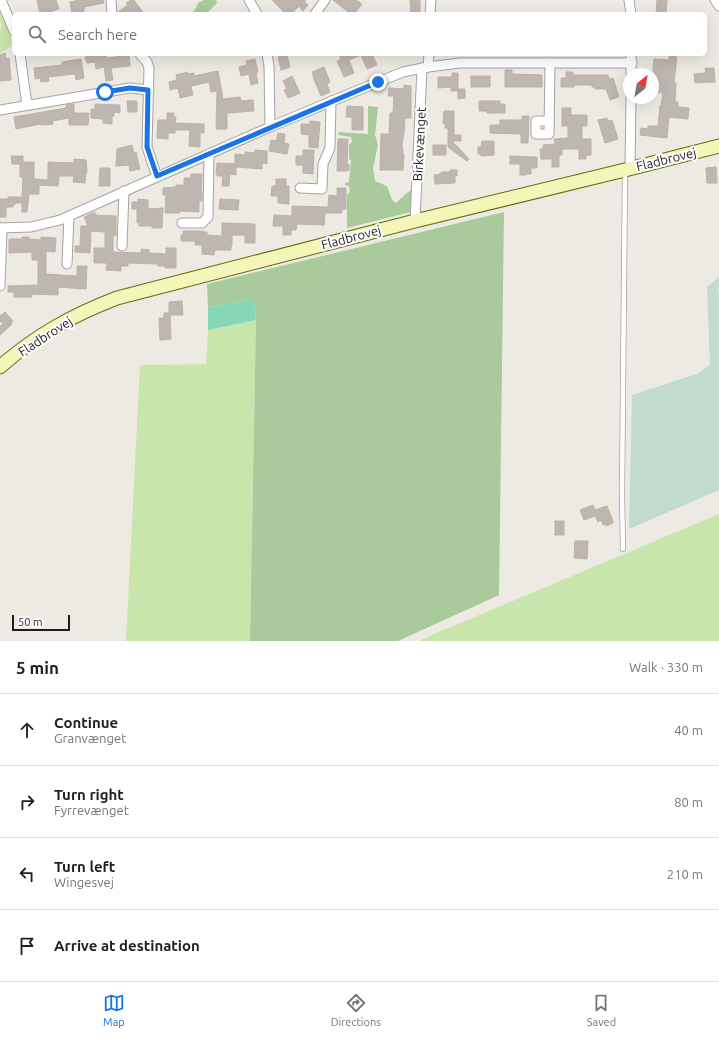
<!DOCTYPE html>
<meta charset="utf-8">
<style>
body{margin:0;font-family:Ubuntu,sans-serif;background:#f6f6f6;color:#202124}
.compass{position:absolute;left:623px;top:68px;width:36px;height:36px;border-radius:50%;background:#fff;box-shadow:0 4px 16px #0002;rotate:31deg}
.scale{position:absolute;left:12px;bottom:10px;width:58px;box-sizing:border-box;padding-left:4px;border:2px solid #1d1d1d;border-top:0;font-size:11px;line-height:14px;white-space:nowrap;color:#1d1d1d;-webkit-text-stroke:3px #fff;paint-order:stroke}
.stop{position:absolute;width:12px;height:12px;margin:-9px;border:3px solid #1a73e8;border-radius:50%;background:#fff}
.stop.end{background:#1a73e8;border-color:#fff;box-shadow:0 1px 4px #0008}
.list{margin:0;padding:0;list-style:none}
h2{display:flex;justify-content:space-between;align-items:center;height:52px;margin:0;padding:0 16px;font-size:17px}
h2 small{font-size:13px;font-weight:400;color:#757577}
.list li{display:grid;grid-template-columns:26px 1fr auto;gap:12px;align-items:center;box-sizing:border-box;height:72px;padding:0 16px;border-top:1px solid #e0e0e0}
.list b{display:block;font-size:15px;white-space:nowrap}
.list p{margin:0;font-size:13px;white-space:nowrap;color:#757577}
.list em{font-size:13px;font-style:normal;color:#757577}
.icon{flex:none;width:22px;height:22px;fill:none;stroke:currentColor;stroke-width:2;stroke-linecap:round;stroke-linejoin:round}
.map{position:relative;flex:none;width:719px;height:641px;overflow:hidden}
.search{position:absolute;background:#fff;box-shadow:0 4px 16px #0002;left:12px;right:12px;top:12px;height:44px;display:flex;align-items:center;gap:10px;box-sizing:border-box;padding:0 14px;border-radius:6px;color:#757577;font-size:15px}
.sheet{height:340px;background:#fff}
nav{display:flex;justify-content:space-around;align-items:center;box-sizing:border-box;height:56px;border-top:1px solid #e0e0e0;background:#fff;font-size:11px;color:#757577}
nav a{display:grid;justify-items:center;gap:2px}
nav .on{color:#1a73e8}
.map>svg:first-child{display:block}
.grass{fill:#c8e5ab}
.forest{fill:#a9ca9a}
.wetland{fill:#c1dbce}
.pitch{fill:#85d8b7}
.building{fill:#beb6b0;stroke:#beb0a6}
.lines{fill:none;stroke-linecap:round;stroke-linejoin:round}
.service-casing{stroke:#a4a4a4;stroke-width:6}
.minor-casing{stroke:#a4a4a4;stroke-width:11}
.secondary-casing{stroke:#636c0b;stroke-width:15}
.service{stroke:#fff;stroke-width:4.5}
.minor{stroke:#fff;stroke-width:9}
.secondary{stroke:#f3f5b9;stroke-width:13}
.route{stroke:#1a73e8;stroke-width:5}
.labels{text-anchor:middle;stroke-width:4;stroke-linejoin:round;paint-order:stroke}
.street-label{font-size:13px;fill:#1d1d1d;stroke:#fff}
</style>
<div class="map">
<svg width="719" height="641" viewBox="0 0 719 641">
<rect width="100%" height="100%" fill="#edeae3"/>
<g class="grass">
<path d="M0 6 12 40V46L0 53V30L2 25 0 21Z"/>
<path d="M256 320 250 641H126L140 365 206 364 208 330Z"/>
<path d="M719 514V641H419L439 632Z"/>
</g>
<g class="forest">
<path d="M204 0H216L217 3 206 14H193V12L196 8 198 3Z"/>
<path d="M368 106 378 107 375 135 378 145 373 168 375 181 387 186 392 200 396 203 407 193 411 190V212L347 228V195L350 192 349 186 345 185V183L349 182 351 160 349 159V145L352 142 351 137 338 135 339 132 368 134Z"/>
<path d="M504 212 499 595 398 641H250L256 320 254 303 251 299 208 308 207 284Z"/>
</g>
<path class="wetland" d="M719 277V287L718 288 719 294V490L629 529 632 395 699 373 710 365 707 287Z"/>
<path class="pitch" d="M251 299 254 303 256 320 208 330V308Z"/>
<g class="building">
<path d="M37 0H56L59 9 52 11 53 14H40Z"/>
<path d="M79 0H103L104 3 84 7 85 9H83L84 14H72L70 2Z"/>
<path d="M131 0H134L144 14H118V12L128 5 126 3Z"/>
<path d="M272 0H306L304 1 308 5 303 11 299 6 291 14H286Z"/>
<path d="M333 0H356L362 4 354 14H351Z"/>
<path d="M410 0H420V14H411Z"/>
<path d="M657 0H667L666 14H656Z"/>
<path d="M5 53 6 59 9 58 11 80 0 81V55Z"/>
<path d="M94 54H106L107 58 129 55 130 66 111 68 113 80 106 81 104 67 96 69 95 62 87 63 85 57 94 56Z"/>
<path d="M339 54H372L377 65 367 69 361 55 349 60 354 73 344 77 337 61 341 59Z"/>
<path d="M287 55 290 67 281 70 278 57Z"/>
<path d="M669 56 677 57 674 83H676L675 102H678V107L689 108 688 119 669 117 667 138 640 135 641 128 648 129V126H658L660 105 661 106 663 93 653 92V69L654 59 669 60Z"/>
<path d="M81 59 84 78 76 80 75 74 48 77 49 81 41 82 40 78 35 79 34 68 62 65V62Z"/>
<path d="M255 59 258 72 256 73 258 83 251 85 249 74 241 76 239 67 247 65 246 61Z"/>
<path d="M324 67 330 82 327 84 330 92 321 96 313 77H314L312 72Z"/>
<path d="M705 68H714L715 82 695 83 694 74 706 73Z"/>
<path d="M505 70H512V74L542 75V87H505Z"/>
<path d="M218 71 223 99 240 97 241 101 253 100 254 111 227 113V129H216L217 91 211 92 209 82 191 86 193 95 180 98 178 88 170 90 169 82 177 80 176 75 188 72V74L194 73V76Z"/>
<path d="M566 72H573V75H608L609 79 613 78 619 97 610 100 606 89H595V87H592V85H574V87H561V78H566Z"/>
<path d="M452 73H458V89H465V98L458 99V91H451V87L438 88V77H452Z"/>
<path d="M292 76 300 93 288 98 284 90 287 89 283 81Z"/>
<rect x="471" y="76" width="19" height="11"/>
<path d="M404 85 411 86V118H405L404 132 402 145 403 154H404L403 170H380L381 134H389L390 113H393L394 96H388L389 88 404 89Z"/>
<path d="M127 101H137V112H128Z"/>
<path d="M479 101H500V104H505V113H487V111H479Z"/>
<path d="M74 104V113H89L88 125H69V118L52 121 53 124 41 125 40 124 16 129 14 117 66 108V105Z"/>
<path d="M95 104 120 105V113L114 112V116H112V124L103 123V119L91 118V109H95Z"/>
<path d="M347 106 363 107V130H352V117H346Z"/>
<path d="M562 108H571V115H587V126H582V139H591V155H586V159H579V149H563V150H562V155H559V167H552V159H541L540 149H543V145L555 144 554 139 568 138V126H562Z"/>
<path d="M444 111H454V135H461V141H452L469 159 467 161 448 147V128H445V123H443Z"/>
<path d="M167 113H174V117H176L175 123 204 124V133H200V147L189 146 190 130H175V133H168V139L157 138 158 120H167Z"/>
<path d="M522 116H529L528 143H521V134L490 133V125H500V120H522Z"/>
<path d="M607 118 608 121 612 120 618 139 605 143 598 120Z"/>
<path d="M310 121 320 122 318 148 309 147V135L301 134V124H310Z"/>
<path d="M278 133 285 134 284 143 289 144 287 154 269 151 271 140 276 141Z"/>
<path d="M338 139H348L347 164H349V170H347V171H337Z"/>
<path d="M482 141H494V155L481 156V154H478V147H481Z"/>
<path d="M132 145 134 153 136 152 140 169 130 171 129 165 116 166 117 149Z"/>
<rect x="433" y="145" width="13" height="10"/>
<path d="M255 150 267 151V164L262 163V169L236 167V175L230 174 229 186H222L223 176H217V174H216L217 163 235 164V154L245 155V152L255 153Z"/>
<path d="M303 150H314L313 174 303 173V165H296V156H303Z"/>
<path d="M11 156H23V162H34V179L48 180V162L74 163V159L86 160 87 172H86L85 183 73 182 74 176H59L58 186 39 185V194H29L27 212H22V203H15V205H13V207H6V217H0V199H8V197H22L23 177H20V164H12Z"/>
<path d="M510 156 537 157V168H531V174H526V175H520V164H510Z"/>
<path d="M716 167 717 183H707L706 168Z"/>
<path d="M100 168H110V186H99Z"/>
<path d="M450 170H457V176H455V183L435 184 434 175 441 174V172H450Z"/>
<path d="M191 174H202L201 193H202V201H199V212L180 211V213H165L166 195H163V188L176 187V185H184V178H191Z"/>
<path d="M276 179H286V186H289V204L278 203V196H271L272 186H276Z"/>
<path d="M337 188H346V209H342V213H325L324 225 297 224 296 230H291V235H283V226H273L274 215 292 216V206L328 207 329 195 337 196Z"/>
<path d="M138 199 148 200V209L163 208 162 228H152V226H139V223H137V209H132V202H138Z"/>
<path d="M220 199 239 200 238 210 219 209Z"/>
<path d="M95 212V215L116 216V236L113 235V252L141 253V249L149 250V253L166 254V248H176V268H165V266H158V264L128 263V266H121V271L106 270 107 263H94V248H105V232L91 231 90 253 75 252V246H80L81 226H88L84 217Z"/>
<path d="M222 223 255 224V243H245V235H232V246H231V250H215L214 255 202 254V245H195V241H181V235H183V231H203V232H207V235L222 236Z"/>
<path d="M22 237H29V239L41 240V237L56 238 55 252 46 251V274L77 276V266H87L86 289 58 287V295L32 294V297H14V292H8V286L38 285V260H32V252L9 253V239H22Z"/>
<path d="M182 301 183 315H170L171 339 160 340 159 318H164V313H169V302Z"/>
<path d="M5 312 13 321 11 323 12 324 0 335V326L3 324 0 321V316Z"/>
<path d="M593 505 595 510 607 506 613 521V523L606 526V524L603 525 601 520 598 522 595 516 584 520 580 510Z"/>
<rect x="555" y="521" width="9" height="14"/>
<path d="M575 541H588L587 559 574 558Z"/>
</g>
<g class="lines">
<defs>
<path id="service" d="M623 549 622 495 625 172"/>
<g id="minor">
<path d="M1 0 14 31"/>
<path d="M111 0 112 14"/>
<path d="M249 0 257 14"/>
<path d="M629 0 631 14"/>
<path d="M715 0 719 6"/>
<path d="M315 14 325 0"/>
<path d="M430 14 431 0"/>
<path d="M20 54 27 105"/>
<path d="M140 54 147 62 149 68 147 147 157 177"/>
<path d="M267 54 269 66 270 127"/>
<path d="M428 67 429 54"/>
<path d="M631 74V54"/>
<path d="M0 110 130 88 149 90"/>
<path d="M549 121H536V134H549L550 63"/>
<path d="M630 168 631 98"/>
<path d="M300 188 322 189 323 164 330 148 331 101"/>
<path d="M415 221 422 68"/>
<path d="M182 223H202L208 217 209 154"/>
<path d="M0 228 31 227 60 220 270 127 378 82 403 72 428 67 460 63H632"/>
<path d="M122 246 124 191"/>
<path d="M67 264 69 216"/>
<path d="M0 286 2 228"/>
</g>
<path id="secondary" d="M0 367C36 335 73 315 117 298L415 221 625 170 719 146"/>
</defs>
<use href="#service" class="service-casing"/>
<use href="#minor" class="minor-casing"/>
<use href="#secondary" class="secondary-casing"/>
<use href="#service" class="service"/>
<use href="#minor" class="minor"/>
<use href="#secondary" class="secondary"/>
</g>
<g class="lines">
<path class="route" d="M105 92 130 88 148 90 147 147 157 176 378 82"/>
</g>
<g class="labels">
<g class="street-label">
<text transform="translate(419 144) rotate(-87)" y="5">Birkevænget</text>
<text transform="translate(666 159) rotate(-14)" y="5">Fladbrovej</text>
<text transform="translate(351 237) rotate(-15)" y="5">Fladbrovej</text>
<text transform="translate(45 336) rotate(-33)" y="5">Fladbrovej</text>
</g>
</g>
</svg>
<svg class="compass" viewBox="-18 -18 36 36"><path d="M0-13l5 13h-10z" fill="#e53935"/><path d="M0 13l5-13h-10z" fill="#757577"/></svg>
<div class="scale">50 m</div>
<div class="stop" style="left:105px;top:92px"></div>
<div class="stop end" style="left:378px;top:82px"></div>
<div class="search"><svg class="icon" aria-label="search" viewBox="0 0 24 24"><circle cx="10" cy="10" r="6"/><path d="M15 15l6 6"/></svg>Search here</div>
</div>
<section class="sheet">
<h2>5 min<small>Walk · 330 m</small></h2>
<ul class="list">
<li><svg class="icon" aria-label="ahead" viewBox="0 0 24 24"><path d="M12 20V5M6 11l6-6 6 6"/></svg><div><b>Continue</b><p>Granvænget</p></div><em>40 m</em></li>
<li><svg class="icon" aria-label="right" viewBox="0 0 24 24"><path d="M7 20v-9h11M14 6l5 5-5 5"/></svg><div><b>Turn right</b><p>Fyrrevænget</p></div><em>80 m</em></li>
<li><svg class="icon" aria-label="left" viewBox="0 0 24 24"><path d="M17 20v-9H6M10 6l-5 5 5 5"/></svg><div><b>Turn left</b><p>Wingesvej</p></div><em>210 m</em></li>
<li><svg class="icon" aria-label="arrive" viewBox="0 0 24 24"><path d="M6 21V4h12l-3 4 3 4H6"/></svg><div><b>Arrive at destination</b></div></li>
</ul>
</section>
<nav>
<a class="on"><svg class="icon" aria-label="map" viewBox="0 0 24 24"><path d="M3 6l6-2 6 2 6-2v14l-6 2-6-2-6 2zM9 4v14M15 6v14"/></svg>Map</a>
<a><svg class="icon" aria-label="directions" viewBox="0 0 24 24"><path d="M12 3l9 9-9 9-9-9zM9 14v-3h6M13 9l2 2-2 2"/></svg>Directions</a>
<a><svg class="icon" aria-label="saved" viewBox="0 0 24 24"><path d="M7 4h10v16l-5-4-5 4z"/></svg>Saved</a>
</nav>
